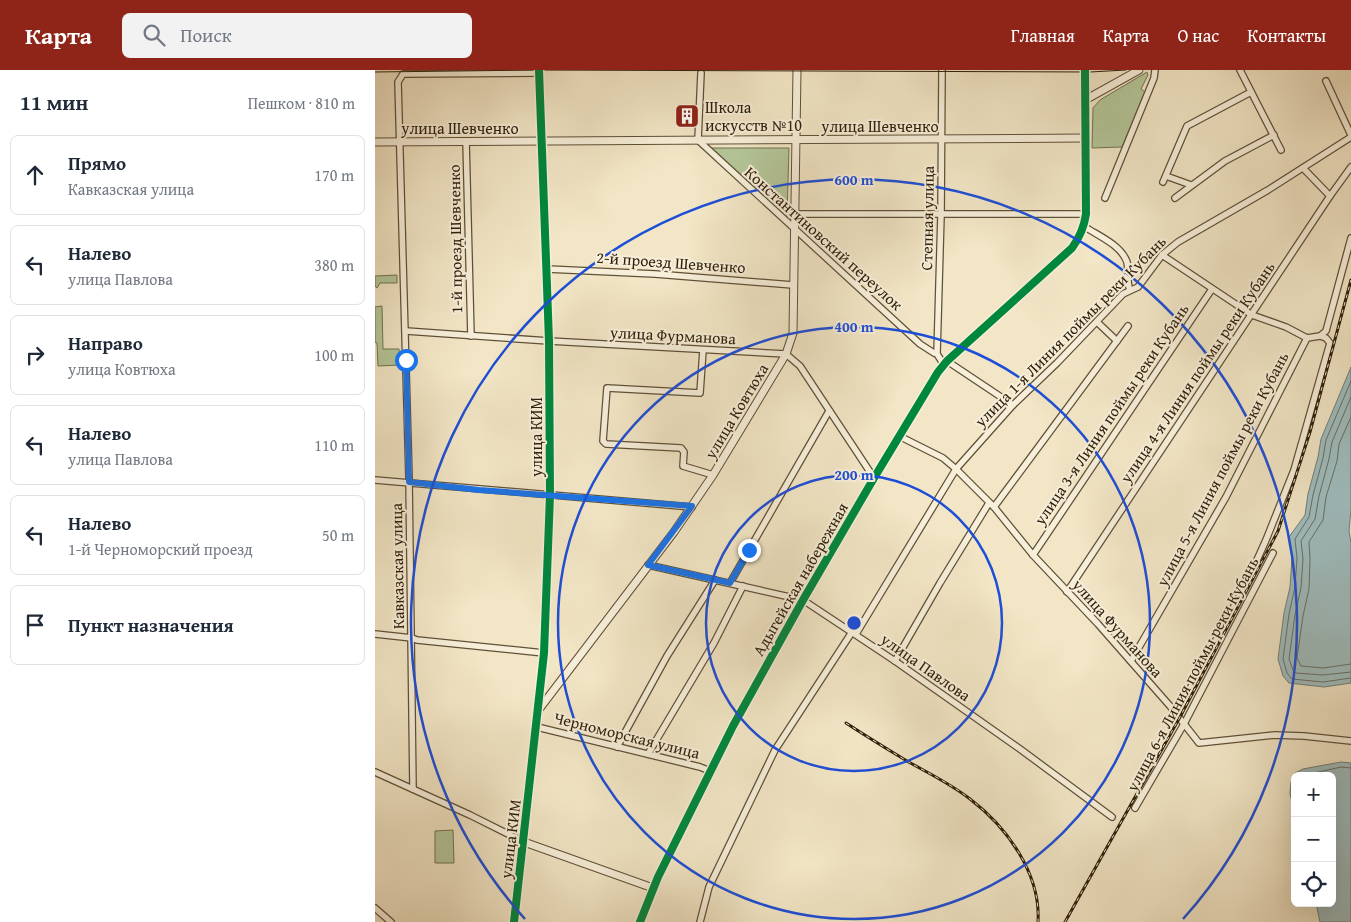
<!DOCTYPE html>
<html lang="ru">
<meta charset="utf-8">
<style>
body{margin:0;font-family:"Gentium Book Plus",serif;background:#f2f2f3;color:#1f2937}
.controls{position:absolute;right:15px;bottom:15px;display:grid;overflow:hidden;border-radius:8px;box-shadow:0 5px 20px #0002}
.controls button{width:45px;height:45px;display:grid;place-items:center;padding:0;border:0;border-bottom:1px solid #e0e1e3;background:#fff;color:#1f2937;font:25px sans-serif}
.stop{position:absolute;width:15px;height:15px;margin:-11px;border:4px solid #1a73e8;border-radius:50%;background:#fff}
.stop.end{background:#1a73e8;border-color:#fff;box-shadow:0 1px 5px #0008}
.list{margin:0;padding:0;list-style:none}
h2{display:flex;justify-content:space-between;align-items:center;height:65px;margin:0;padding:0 20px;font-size:21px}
h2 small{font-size:16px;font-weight:400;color:#747a83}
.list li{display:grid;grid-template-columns:32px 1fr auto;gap:15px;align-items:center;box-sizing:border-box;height:80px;margin:0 10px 10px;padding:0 10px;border:1px solid #e0e1e3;border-radius:8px}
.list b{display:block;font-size:19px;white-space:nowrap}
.list p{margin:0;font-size:16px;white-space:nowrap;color:#747a83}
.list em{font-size:16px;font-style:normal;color:#747a83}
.icon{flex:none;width:28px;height:28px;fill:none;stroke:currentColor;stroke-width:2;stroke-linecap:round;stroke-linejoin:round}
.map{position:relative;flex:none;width:976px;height:852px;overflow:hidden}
header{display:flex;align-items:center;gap:30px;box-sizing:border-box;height:70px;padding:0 25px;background:#8f2418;color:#fff}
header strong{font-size:24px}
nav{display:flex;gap:28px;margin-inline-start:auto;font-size:18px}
.search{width:350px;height:45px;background:#f2f2f3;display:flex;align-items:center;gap:12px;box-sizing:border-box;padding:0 18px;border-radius:8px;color:#747a83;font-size:19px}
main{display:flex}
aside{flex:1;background:#fff}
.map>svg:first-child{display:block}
.green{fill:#b4c699;stroke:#717250}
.water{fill:#9fbdbf;stroke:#727d76}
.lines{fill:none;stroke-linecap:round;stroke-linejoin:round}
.shore{stroke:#666e64;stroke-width:1}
.minor-casing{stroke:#5f5038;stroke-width:8}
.tertiary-casing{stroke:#5f5038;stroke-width:9}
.minor{stroke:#f7efda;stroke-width:5.5}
.tertiary{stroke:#f7efda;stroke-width:7}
.tram{stroke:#2e1e08;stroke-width:1}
.rail-casing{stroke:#2e1e08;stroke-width:3}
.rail{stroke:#f7efda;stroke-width:1;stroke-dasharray:4;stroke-linecap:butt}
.cycleway-casing{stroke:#f7efda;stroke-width:11}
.cycleway{stroke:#00873e;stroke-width:8}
.route{stroke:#1a73e8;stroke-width:6}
.ring{fill:none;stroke:#1d4ed8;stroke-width:2.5}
.labels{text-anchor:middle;stroke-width:4;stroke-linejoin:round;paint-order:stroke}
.poi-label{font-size:16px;fill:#2e1e08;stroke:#f7efda;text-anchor:start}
.street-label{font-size:16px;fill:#2e1e08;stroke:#f7efda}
.centre{fill:#1d4ed8;stroke:#f7efda;stroke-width:2.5}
.ring-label{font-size:15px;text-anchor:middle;font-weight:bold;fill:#1d4ed8;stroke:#f7efda;stroke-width:4;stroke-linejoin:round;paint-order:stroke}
</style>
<header>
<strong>Карта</strong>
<div class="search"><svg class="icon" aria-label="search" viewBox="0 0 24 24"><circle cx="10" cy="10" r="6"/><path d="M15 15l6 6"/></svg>Поиск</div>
<nav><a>Главная</a><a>Карта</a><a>О нас</a><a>Контакты</a></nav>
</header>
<main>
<aside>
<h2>11 мин<small>Пешком · 810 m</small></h2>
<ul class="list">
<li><svg class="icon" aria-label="ahead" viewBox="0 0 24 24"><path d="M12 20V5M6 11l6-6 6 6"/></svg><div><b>Прямо</b><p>Кавказская улица</p></div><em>170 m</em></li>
<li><svg class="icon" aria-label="left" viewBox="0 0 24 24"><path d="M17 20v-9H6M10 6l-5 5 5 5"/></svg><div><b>Налево</b><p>улица Павлова</p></div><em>380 m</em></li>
<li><svg class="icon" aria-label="right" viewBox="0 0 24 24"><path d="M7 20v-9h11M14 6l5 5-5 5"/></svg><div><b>Направо</b><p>улица Ковтюха</p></div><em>100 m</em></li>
<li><svg class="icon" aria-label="left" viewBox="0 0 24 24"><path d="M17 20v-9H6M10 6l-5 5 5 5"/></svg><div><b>Налево</b><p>улица Павлова</p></div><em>110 m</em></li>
<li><svg class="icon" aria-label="left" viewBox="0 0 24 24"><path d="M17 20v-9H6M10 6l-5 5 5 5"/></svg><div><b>Налево</b><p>1-й Черноморский проезд</p></div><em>50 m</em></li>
<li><svg class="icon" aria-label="arrive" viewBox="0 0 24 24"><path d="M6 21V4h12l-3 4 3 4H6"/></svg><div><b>Пункт назначения</b></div></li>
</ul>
</aside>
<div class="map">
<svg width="976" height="852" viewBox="0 0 976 852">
<rect width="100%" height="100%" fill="#f2e6c6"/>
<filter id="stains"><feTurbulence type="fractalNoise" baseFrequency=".004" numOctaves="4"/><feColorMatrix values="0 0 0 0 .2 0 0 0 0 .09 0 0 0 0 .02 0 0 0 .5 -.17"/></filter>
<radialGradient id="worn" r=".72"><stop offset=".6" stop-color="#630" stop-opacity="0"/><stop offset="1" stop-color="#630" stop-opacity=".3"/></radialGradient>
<g class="green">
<path d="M772 2 773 5 766 19 770 22 747 77 717 78 718 38 725 30Z"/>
<path d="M336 78H414L412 148Z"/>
<path d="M22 205V213H5L2 218 0 216V206Z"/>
<path d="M7 236 8 279H24L25 295 3 296 2 273 0 272V237Z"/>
<path d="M78 760 79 793H60V761Z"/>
</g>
<g class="water">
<path d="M976 297V439L974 461 976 473V613L949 617 914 613 908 606 903 589 909 543 915 517 917 488 914 467 930 445 933 424 943 387 946 369Z"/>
<path d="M966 692 976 693V852H945L941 833H957V706H920V743L915 724 916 712 920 703 928 699Z"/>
</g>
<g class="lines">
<g class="shore">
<path d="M976 311 951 370 948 388 938 425 934 447 920 469 922 488 920 517 914 544 908 589 912 603 917 609 948 612 976 608"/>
<path d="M976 327 957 372 954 389 944 426 940 449 926 471 928 489 926 518 920 545 914 589 918 600 921 603 948 605 976 602"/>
<path d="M976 347 964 374 962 391 951 427 948 450 934 472 935 489 934 519 928 546 922 588 926 596 948 598 976 594"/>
<path d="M926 706 966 697 976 698"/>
</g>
<defs>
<g id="minor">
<path d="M567 0 566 145 562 284 569 295"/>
<path d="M865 0 906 80"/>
<path d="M326 3 323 70 545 274 559 283"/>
<path d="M951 11 976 65"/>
<path d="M91 71 96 266"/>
<path d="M928 98 955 126"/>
<path d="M791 106 816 115"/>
<path d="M788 112 812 56 876 22"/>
<path d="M730 128 779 8 780 0"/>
<path d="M800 128 850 91 899 65"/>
<path d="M419 144H711"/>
<path d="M710 157C724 166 746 175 752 192 754 201 751 211 755 220"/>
<path d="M787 185 877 245 911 257 932 268"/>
<path d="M172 199 280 204 418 215"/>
<path d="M722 252 742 271"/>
<path d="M31 261 174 271 411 284 425 296 499 408"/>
<path d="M932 268 945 266 951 261 976 168"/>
<path d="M328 280 325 323 232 318 228 371 231 374 306 378 309 382 308 396 338 405"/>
<path d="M572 291 638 335"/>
<path d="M524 366 568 388 581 399 619 437 658 485 723 554 795 636 824 673 900 665 929 666 976 671"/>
<path d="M0 410 317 437"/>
<path d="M619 437 753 256"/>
<path d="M658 485 837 219"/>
<path d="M273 495 428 530 520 591 645 679 737 747"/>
<path d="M355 513 454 341"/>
<path d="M692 522 955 126 976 97"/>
<path d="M0 564 37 568 42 570 169 583"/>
<path d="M481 564 581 399 638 335 682 293 748 224 763 217 787 185 803 172 893 120 976 67"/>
<path d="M520 591 565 513 614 433"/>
<path d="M756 591 851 427 932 268"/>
<path d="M802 643 873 510 891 470 919 400 955 273 951 268 945 266"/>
<path d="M162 657 325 697 335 701"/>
<path d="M242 677 292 586 340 510"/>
<path d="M273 684 339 573 368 516"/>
<path d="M0 702 95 745 149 772"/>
<path d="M38 719 34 408 23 12 28 4 164 3"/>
<path d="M760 738 809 654 898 483"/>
<path d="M0 838 16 852"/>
<path d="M325 852 334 817 400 680 477 562"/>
</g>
<g id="tertiary">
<path d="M710 30 764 0"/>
<path d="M0 72 710 68"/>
<path d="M165 638 299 462 338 405 411 284 418 263 422 0"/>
<path d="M149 772 278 818"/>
<path d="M139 852 169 583 175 425 174 271 164 0"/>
<path d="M265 852 283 807 358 656 428 530 499 408 563 302 572 291 697 178C705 167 709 158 711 144L710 0"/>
</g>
</defs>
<use href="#minor" class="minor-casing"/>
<use href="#tertiary" class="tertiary-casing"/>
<use href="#minor" class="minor"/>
<use href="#tertiary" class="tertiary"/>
<path class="tram" d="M0 2 164 0 715 2 751 0"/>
<defs>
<g id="rail">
<path d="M471 653C491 666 512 679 532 691 553 703 576 714 595 729 632 757 666 804 663 852"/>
<path d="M690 852 805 647 903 461 935 362 976 210"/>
</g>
</defs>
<use href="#rail" class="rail-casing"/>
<use href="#rail" class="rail"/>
<defs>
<g id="cycleway">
<path d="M139 852 169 583 175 425 174 271 164 0"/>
<path d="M265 852 283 807 358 656 428 530 499 408 563 302 572 291 697 178C705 167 709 158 711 144L710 0"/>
</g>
</defs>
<use href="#cycleway" class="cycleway-casing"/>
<use href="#cycleway" class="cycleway"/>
</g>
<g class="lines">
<path class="route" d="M31 290 34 412 104 420 317 436 273 495 355 513 374 480"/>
</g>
<g class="ring">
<circle cx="479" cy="553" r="148"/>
<circle cx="479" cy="553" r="296"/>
<path d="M150 849A443 443 0 1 1 808 849"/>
</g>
<defs>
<symbol id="building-square" viewBox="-11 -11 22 22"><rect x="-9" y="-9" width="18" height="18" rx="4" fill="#8f2418" stroke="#f7efda"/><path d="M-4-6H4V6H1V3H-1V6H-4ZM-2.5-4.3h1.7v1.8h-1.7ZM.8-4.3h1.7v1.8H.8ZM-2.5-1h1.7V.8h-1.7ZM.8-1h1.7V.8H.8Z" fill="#fff"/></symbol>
</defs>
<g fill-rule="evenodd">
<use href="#building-square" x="298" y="32" width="28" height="28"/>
</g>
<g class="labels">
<g class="poi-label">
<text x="330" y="43">Школа<tspan x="330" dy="18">искусств №10</tspan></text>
</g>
<g class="street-label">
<text x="505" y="62">улица Шевченко</text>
<text x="85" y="64">улица Шевченко</text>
<text transform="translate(552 148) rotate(-89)" y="6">Степная улица</text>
<text transform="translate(449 168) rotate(42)" y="6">Константиновский переулок</text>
<text transform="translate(80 169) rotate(-91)" y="6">1-й проезд Шевченко</text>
<text transform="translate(296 192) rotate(4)" y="6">2-й проезд Шевченко</text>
<text transform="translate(695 261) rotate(-45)" y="6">улица 1-я Линия поймы реки Кубань</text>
<text transform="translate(298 265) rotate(3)" y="6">улица Фурманова</text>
<text transform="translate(822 302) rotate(-56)" y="6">улица 4-я Линия поймы реки Кубань</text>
<text transform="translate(361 341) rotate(-59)" y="6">улица Ковтюха</text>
<text transform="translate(736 344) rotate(-56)" y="6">улица 3-я Линия поймы реки Кубань</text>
<text transform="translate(161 367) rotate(-90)" y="6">улица КИМ</text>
<text transform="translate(847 399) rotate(-62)" y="6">улица 5-я Линия поймы реки Кубань</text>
<text transform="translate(22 496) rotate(-91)" y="6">Кавказская улица</text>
<text transform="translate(425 509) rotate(-60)" y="6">Адыгейская набережная</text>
<text transform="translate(743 558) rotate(48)" y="6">улица Фурманова</text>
<text transform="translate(551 597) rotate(35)" y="6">улица Павлова</text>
<text transform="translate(817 604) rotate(-62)" y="6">улица 6-я Линия поймы реки Кубань</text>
<text transform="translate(252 665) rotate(14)" y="6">Черноморская улица</text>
<text transform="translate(135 769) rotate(-83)" y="6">улица КИМ</text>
</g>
</g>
<circle cx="479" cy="553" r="8" class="centre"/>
<g class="ring-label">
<text x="479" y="115">600 m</text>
<text x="479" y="262">400 m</text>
<text x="479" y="410">200 m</text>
</g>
<rect width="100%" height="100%" filter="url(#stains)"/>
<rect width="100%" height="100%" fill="url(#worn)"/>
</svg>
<div class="controls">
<button>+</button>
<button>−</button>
<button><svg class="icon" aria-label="locate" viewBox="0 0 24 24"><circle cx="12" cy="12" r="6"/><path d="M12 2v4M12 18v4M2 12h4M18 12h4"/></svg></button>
</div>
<div class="stop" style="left:31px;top:290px"></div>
<div class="stop end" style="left:374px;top:480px"></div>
</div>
</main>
